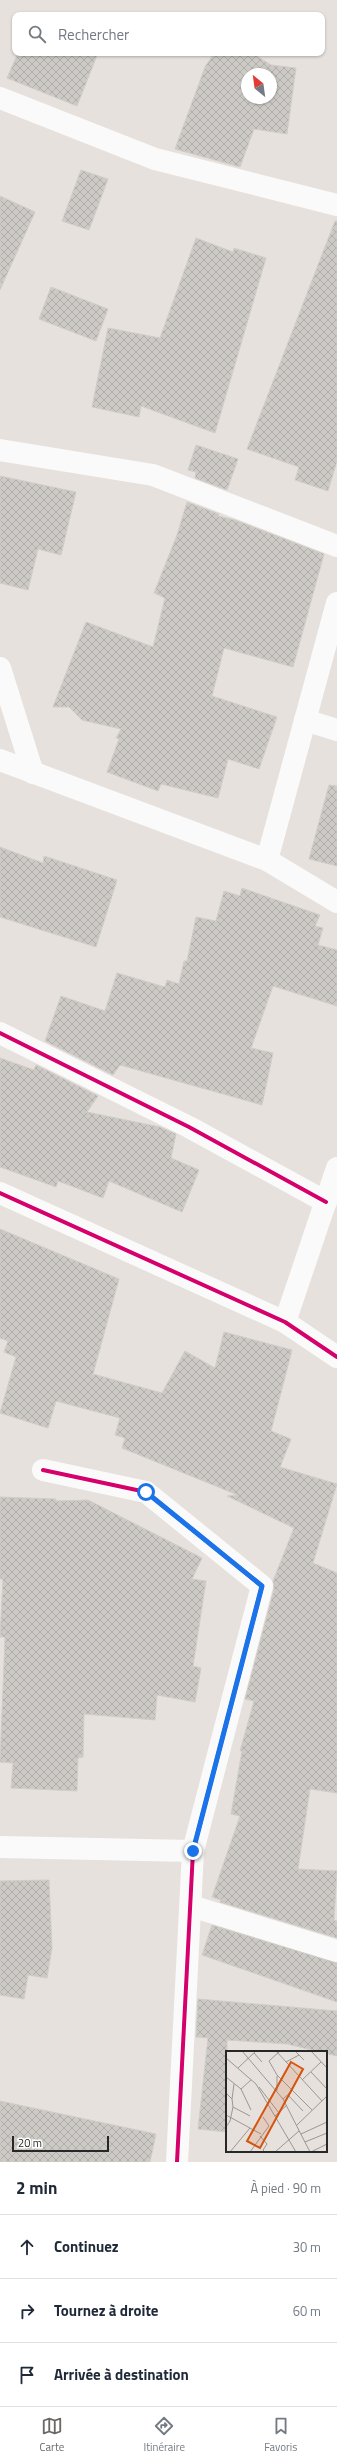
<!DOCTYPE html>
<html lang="fr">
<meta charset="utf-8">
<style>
body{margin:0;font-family:"Titillium Web",sans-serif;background:#f2f2f3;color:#1f2937}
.compass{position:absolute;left:241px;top:68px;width:36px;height:36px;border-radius:50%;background:#fff;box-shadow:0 1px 3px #0004;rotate:331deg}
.scale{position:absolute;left:12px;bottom:10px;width:97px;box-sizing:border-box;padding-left:4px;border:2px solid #272727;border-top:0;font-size:11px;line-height:14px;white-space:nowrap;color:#272727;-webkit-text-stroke:3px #fff;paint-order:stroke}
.stop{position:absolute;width:12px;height:12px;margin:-9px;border:3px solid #1a73e8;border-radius:50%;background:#fff}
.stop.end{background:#1a73e8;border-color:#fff;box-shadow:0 1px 4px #0008}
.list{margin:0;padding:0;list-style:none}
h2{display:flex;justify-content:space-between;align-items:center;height:52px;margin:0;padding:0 16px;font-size:17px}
h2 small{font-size:13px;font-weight:400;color:#747a83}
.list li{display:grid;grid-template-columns:26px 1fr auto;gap:12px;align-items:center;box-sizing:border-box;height:64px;padding:0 16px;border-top:1px solid #e0e1e3}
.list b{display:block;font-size:15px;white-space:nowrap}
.list em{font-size:13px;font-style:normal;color:#747a83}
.icon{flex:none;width:22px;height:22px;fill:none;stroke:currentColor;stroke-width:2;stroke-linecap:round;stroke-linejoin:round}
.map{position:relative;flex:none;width:337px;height:2162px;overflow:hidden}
.search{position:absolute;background:#fff;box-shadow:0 1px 3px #0004;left:12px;right:12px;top:12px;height:44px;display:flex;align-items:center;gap:10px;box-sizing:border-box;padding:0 14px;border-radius:8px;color:#747a83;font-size:15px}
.sheet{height:244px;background:#fff}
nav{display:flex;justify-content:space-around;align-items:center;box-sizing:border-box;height:56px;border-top:1px solid #e0e1e3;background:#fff;font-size:11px;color:#747a83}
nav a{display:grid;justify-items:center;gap:2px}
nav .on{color:#6a6866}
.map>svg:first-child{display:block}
.building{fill:url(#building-cross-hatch);stroke:#d1cdc8;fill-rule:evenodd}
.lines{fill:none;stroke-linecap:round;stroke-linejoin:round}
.street{stroke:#fbfafa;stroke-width:22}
.cycleway-casing{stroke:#fff;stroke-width:6}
.cycleway{stroke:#d6006c;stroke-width:4}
.route{stroke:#1a73e8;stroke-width:5}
.inset-road{fill:none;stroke:#9a9794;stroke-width:1}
.view{fill:#d5540f;fill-opacity:0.15;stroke:#d5540f;stroke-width:2}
.inset-edge{fill:none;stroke:#272727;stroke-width:2}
</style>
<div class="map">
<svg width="337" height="2162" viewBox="0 0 337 2162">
<defs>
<pattern id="building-cross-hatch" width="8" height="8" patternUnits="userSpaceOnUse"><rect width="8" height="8" fill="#cdcac6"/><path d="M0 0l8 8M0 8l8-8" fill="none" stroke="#b0aeaa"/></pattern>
</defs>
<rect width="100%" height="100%" fill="#e6e1dc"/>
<g class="building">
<path d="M18 53H98L77 106 7 78Z"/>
<path d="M214 53H252L271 65 296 68 287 134 254 129 240 167 175 149 205 67ZM247 74H271V98H247Z"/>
<path d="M81 170 108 179 89 230 62 221Z"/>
<path d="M0 196 35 212 0 290Z"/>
<path d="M335 221H337V461L328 491 295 480 299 467 247 449Z"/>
<path d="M196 238 233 252 234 248 266 258 215 433 141 406 139 417 92 407 108 328 160 338Z"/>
<path d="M51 287 108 309 96 341 39 319Z"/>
<path d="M196 445 238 459 227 490 195 478 196 472 188 470Z"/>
<path d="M0 476 76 492 61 555 38 549 28 590 0 583Z"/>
<path d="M187 502 219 514 218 516 235 520 324 554 293 667 224 648 212 696 277 717 259 769 228 759 218 798 161 784 158 791 107 772 119 739 116 738 121 729 82 720 69 707H53L86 622 153 647 165 598 154 593 177 535Z"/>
<path d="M329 785 337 786V866L309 859Z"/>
<path d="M0 847 43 863 44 856 117 880 96 947 0 917Z"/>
<path d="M242 888 320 915 315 926 323 928 318 945 337 950V1006L273 986 251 1048 273 1053 262 1105 120 1065 113 1075 45 1041 61 996 105 1011 117 973 165 987 167 980 179 984 184 961H187L196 917 216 921 224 891 240 896Z"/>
<path d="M0 1058 34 1070 36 1065 98 1096 87 1112 160 1127 176 1134 171 1158 199 1170 182 1212 109 1181 103 1198 58 1181 56 1187 0 1167Z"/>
<path d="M0 1229 119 1279 93 1374 162 1393 185 1351 215 1368 224 1332 292 1350 271 1431 291 1439 280 1467 337 1484 313 1563 337 1573V1793L310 1789 298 1869 337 1871 334 1920 337 1921V1938L220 1902 221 1900 212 1897 240 1816 231 1814 242 1751H240L254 1701 245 1699 274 1589 273 1581 294 1528 227 1496 237 1495 228 1491 122 1448 125 1438 115 1435 120 1418 56 1401 48 1428 0 1413 16 1357 4 1352 8 1341 0 1338Z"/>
<path d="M0 1497 56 1499V1501L88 1500 202 1558 192 1579 206 1581 193 1666 201 1668 195 1702 157 1695 155 1720 84 1714 83 1757 78 1758 77 1791 11 1788 13 1763 0 1762 5 1637H0L3 1579H0Z"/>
<path d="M49 1880 52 1948 47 1978 28 1975 24 1999 0 1995V1881Z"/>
<path d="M212 1925 337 1963V2002L202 1955Z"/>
<path d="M198 1999 337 2011V2056L287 2044 227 2040V2132L198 2129 208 2038 196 2037Z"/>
<path d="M0 2101 156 2134 150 2162H0Z"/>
</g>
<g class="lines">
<g class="street">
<path d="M0 98 155 159 337 205"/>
<path d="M0 450 153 475 337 546"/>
<path d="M0 668 33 773"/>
<path d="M305 720 337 730"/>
<path d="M0 760 267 860 337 902"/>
<path d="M267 860 337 603"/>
<path d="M0 1033 189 1127 326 1202"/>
<path d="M0 1193 285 1322 337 1357"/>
<path d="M285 1322 337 1168"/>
<path d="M43 1470 146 1492 262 1586 193 1851 177 2162"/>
<path d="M0 1847 193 1851"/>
<path d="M191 1906 337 1951"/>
</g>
<defs>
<g id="cycleway">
<path d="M0 1033 189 1127 326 1202"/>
<path d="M0 1193 285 1322 337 1357"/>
<path d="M43 1470 146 1492 262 1586 193 1851 177 2162"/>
</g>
</defs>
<use href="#cycleway" class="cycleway-casing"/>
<use href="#cycleway" class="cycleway"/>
</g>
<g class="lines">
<path class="route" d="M146 1492 262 1586 193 1851"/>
</g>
<g transform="translate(226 2051)">
<rect width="101" height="101" fill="#e6e1dc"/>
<path class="inset-road" d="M16 0 57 48 84 101M50 0 96 50M54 0 43 10 51 24 86 59M69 0 78 9M85 0 101 17M28 2 36 11M0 7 30 33 70 101M60 11 73 4M12 17 30 0M85 21 101 38M0 26 15 38M25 29 15 38 25 59M76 29 95 11M33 36 53 62M51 40V25M0 42 6 48 7 56 4 70 0 76M62 44 77 60M6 48 8 33M57 48 67 39M7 56 24 65M0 64 35 83M49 65 61 54M71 74 101 45M75 83 101 71M34 85 41 93 37 99 39 101M79 91 101 82M4 101 24 77M24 101 43 75 37 66M49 101 73 80M85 101 101 93"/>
<path class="view" d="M65 11 77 18 34 97 21 90Z"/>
<rect width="101" height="101" class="inset-edge"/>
</g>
</svg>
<svg class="compass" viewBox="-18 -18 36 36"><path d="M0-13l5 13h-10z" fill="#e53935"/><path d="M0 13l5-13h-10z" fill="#747a83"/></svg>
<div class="scale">20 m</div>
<div class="stop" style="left:146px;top:1492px"></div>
<div class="stop end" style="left:193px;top:1851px"></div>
<div class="search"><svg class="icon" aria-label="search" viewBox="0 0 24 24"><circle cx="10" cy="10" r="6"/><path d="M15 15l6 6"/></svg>Rechercher</div>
</div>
<section class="sheet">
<h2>2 min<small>À pied · 90 m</small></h2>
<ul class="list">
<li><svg class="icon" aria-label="ahead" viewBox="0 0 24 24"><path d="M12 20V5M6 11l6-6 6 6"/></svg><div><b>Continuez</b></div><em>30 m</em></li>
<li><svg class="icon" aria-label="right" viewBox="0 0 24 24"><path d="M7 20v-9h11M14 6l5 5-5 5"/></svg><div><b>Tournez à droite</b></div><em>60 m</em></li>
<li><svg class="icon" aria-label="arrive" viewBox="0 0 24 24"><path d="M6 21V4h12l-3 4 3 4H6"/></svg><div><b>Arrivée à destination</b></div></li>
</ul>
</section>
<nav>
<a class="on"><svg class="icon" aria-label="map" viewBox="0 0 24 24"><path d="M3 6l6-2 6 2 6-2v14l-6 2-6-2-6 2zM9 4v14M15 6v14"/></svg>Carte</a>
<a><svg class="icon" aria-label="directions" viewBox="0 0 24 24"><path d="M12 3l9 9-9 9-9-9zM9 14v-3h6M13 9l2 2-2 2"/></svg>Itinéraire</a>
<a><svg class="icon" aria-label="saved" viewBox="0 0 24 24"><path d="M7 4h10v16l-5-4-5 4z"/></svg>Favoris</a>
</nav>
